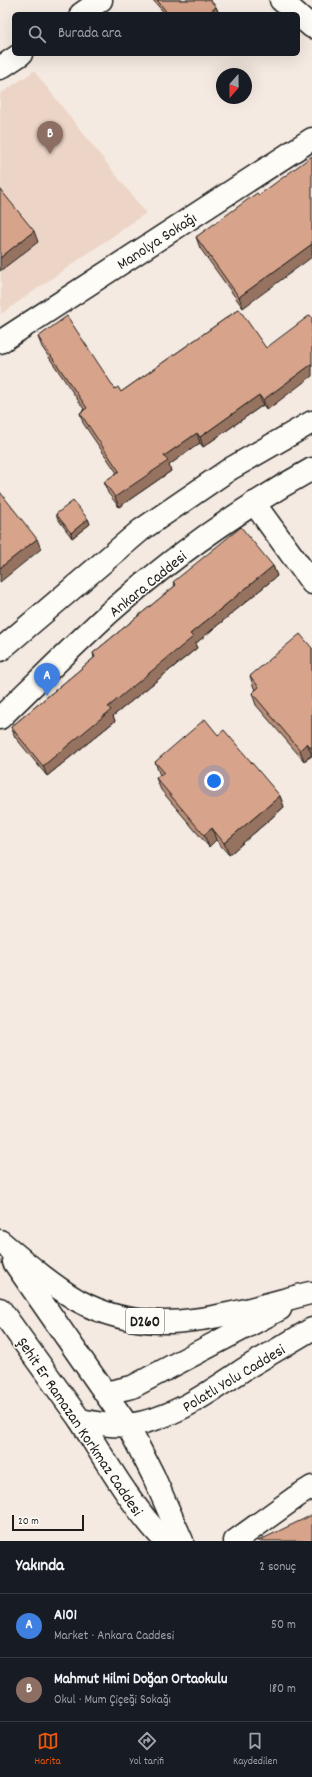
<!DOCTYPE html>
<html lang="tr">
<meta charset="utf-8">
<style>
body{margin:0;font-family:Dekko,sans-serif;background:#242831;color:#f1f3f6}
.compass{position:absolute;left:216px;top:68px;width:36px;height:36px;border-radius:50%;background:#171b24;box-shadow:0 4px 16px #0002;rotate:200deg}
.scale{position:absolute;left:12px;bottom:10px;width:72px;box-sizing:border-box;padding-left:4px;border:2px solid #1c1c1c;border-top:0;font-size:11px;line-height:14px;white-space:nowrap;color:#1c1c1c;-webkit-text-stroke:3px #fdfcf7;paint-order:stroke}
.you{position:absolute;left:214px;top:781px;width:14px;height:14px;margin:-10px;border:3px solid #fff;border-radius:50%;background:#1a73e8;box-shadow:0 0 0 6px #1a73e833}
.badge{display:grid;place-items:center;width:26px;height:26px;border-radius:50%;background:#ea580c;color:#fff;font-size:13px;font-weight:700}
.pin{position:absolute;translate:-50% -33px;filter:drop-shadow(0 1px 2px #0008)}
.pin::after{content:'';position:absolute;top:21px;width:14px;height:12px;background:inherit;clip-path:polygon(0 0,100% 0,50% 100%)}
.list{margin:0;padding:0;list-style:none}
h2{display:flex;justify-content:space-between;align-items:center;height:52px;margin:0;padding:0 16px;font-size:17px}
h2 small{font-size:13px;font-weight:400;color:#9ea1a6}
.list li{display:grid;grid-template-columns:26px 1fr auto;gap:12px;align-items:center;box-sizing:border-box;height:64px;padding:0 16px;border-top:1px solid #363941}
.list b{display:block;font-size:15px;white-space:nowrap}
.list p{margin:0;font-size:13px;white-space:nowrap;color:#9ea1a6}
.list em{font-size:13px;font-style:normal;color:#9ea1a6}
.icon{flex:none;width:22px;height:22px;fill:none;stroke:currentColor;stroke-width:2;stroke-linecap:round;stroke-linejoin:round}
.map{position:relative;flex:none;width:312px;height:1541px;overflow:hidden}
.search{position:absolute;background:#171b24;box-shadow:0 4px 16px #0002;left:12px;right:12px;top:12px;height:44px;display:flex;align-items:center;gap:10px;box-sizing:border-box;padding:0 14px;border-radius:6px;color:#9ea1a6;font-size:15px}
.sheet{height:180px;background:#171b24}
nav{display:flex;justify-content:space-around;align-items:center;box-sizing:border-box;height:56px;border-top:1px solid #363941;background:#171b24;font-size:11px;color:#9ea1a6}
nav a{display:grid;justify-items:center;gap:2px}
nav .on{color:#ea580c}
.map>svg:first-child{display:block}
.built{fill:#ecd5c7}
.lines{fill:none;stroke-linecap:round;stroke-linejoin:round}
.minor-casing{stroke:#1c1c1c;stroke-width:25}
.major-casing{stroke:#1c1c1c;stroke-width:25}
.minor{stroke:#fdfcf7;stroke-width:22}
.major{stroke:#fdfcf7;stroke-width:22}
.wall{fill:#b98d78;stroke:#1c1c1c}
.shaded-wall{fill:#967361;stroke:#1c1c1c}
.building{fill:#d7a48b;stroke:#1c1c1c}
.labels{text-anchor:middle;stroke-width:3;stroke-linejoin:round;paint-order:stroke}
.shield{fill:#fdfcf7;stroke:#605f5e;stroke-width:1}
.shield-label{font-size:15px;font-weight:bold;fill:#1c1c1c}
.street-label{font-size:16px;fill:#1c1c1c;stroke:#fdfcf7}
</style>
<div class="map">
<svg width="312" height="1541" viewBox="0 0 312 1541">
<rect width="100%" height="100%" fill="#f5eae1"/>
<filter id="ink" filterUnits="userSpaceOnUse"><feTurbulence type="fractalNoise" baseFrequency=".025" numOctaves="2"/><feDisplacementMap in="SourceGraphic" scale="8" xChannelSelector="R" yChannelSelector="G"/><feConvolveMatrix kernelMatrix="1 2 1 2 8 2 1 2 1" color-interpolation-filters="sRGB"/></filter>
<g filter="url(#ink)">
<path class="built" d="M34 71 146 213 1 314 0 94Z"/>
<g class="lines">
<defs>
<g id="minor">
<path d="M281 0 297 14"/>
<path d="M81 14 101 0"/>
<path d="M298 15 312 27"/>
<path d="M0 68 21 54"/>
<path d="M0 342 312 139"/>
<path d="M254 503 312 583"/>
<path d="M80 1420C107 1463 130 1504 165 1541"/>
<path d="M128 1426 153 1475 182 1541"/>
<path d="M235 1541 296 1497 312 1487"/>
</g>
<g id="major">
<path d="M0 650 141 530 230 469 312 422"/>
<path d="M0 718C36 683 72 647 109 613 171 558 240 509 312 469"/>
<path d="M0 1241C25 1262 49 1283 77 1300 153 1343 232 1313 310 1293"/>
<path d="M14 1262 128 1426"/>
<path d="M0 1309 80 1420C95 1423 113 1427 129 1425 174 1419 209 1392 246 1368 268 1355 290 1342 312 1329"/>
<path d="M105 1393 132 1387 280 1309"/>
</g>
</defs>
<use href="#minor" class="minor-casing"/>
<use href="#major" class="major-casing"/>
<use href="#minor" class="minor"/>
<use href="#major" class="major"/>
</g>
<g class="wall">
<path d="M153 0H210L216 7 219 14H165Z"/>
<path d="M259 195 243 308 200 248 196 237Z"/>
<path d="M239 309 267 410 263 405 203 447 200 443 169 465 171 471 119 507 108 493 104 482 117 473 83 423 80 413 84 409 42 347 38 337 115 389 121 392Z"/>
<path d="M56 514 88 519 90 524 72 538 58 519Z"/>
<path d="M273 566 277 576 195 644 197 648 113 716 115 721 47 776 15 737 11 727 94 658 93 653 175 586 173 582Z"/>
<path d="M312 648V756L304 761 256 705 252 693 256 690 254 688 250 676Z"/>
<path d="M218 735 280 796 284 807 229 855 216 840 209 847 161 790 156 778 160 775 159 773 155 762Z"/>
</g>
<g class="shaded-wall">
<path d="M216 7 219 14H208Z"/>
<path d="M34 231 38 242 0 271V258Z"/>
<path d="M312 244V257L243 308 239 297Z"/>
<path d="M312 364V376L267 410 263 400Z"/>
<path d="M259 395 263 405 203 447 200 437Z"/>
<path d="M197 433 200 443 169 465 171 471 119 507 115 497 164 456Z"/>
<path d="M88 519 90 524 72 538 71 533Z"/>
<path d="M37 539 41 549 0 582V568Z"/>
<path d="M273 566 277 576 195 644 197 648 113 716 115 721 47 776 43 766 108 707 190 634Z"/>
<path d="M307 743 312 755 304 761 300 750Z"/>
<path d="M280 796 284 807 229 855 224 843Z"/>
<path d="M212 828 216 840 209 847 204 835Z"/>
</g>
<g class="building">
<path d="M157 0H210L216 7 208 14H168Z"/>
<path d="M312 156V244L239 297 196 237 257 193 259 195Z"/>
<path d="M0 189 34 231 0 258Z"/>
<path d="M239 309 266 348 310 315 312 318V364L263 400 259 395 200 437 197 433 164 456 168 461 115 497 104 482 119 471 80 413 87 408 38 337 67 316 115 389 118 387 121 392Z"/>
<path d="M0 492 37 539 0 568Z"/>
<path d="M73 501 88 519 71 533 56 514Z"/>
<path d="M241 527 273 566 190 634 193 637 108 707 111 710 43 766 11 727 95 657 93 653 176 585 173 582Z"/>
<path d="M300 634 312 648V749L307 743 300 750 252 693 259 687 250 676Z"/>
<path d="M205 719 218 735 224 730 280 796 224 843 212 828 204 835 156 778 164 772 155 762Z"/>
<path d="M312 1515V1541H258Z"/>
</g>
</g>
<g class="labels">
<rect class="shield" x="126" y="1308" width="38" height="26" rx="3"/>
<g class="shield-label">
<text x="145" y="1326">D260</text>
</g>
<g class="street-label">
<text transform="translate(156 240) rotate(-33)" y="6">Manolya Sokağı</text>
<text transform="translate(147 583) rotate(-39)" y="6">Ankara Caddesi</text>
<text transform="translate(233 1377) rotate(-31)" y="6">Polatlı Yolu Caddesi</text>
<text transform="translate(81 1426) rotate(56)" y="6">Şehit Er Ramazan Korkmaz Caddesi</text>
</g>
</g>
</svg>
<svg class="compass" viewBox="-18 -18 36 36"><path d="M0-13l5 13h-10z" fill="#e53935"/><path d="M0 13l5-13h-10z" fill="#9ea1a6"/></svg>
<div class="scale">20 m</div>
<div class="you"></div>
<div class="pin badge" style="left:47px;top:696px;background:#3f7fe0">A</div>
<div class="pin badge" style="left:50px;top:154px;background:#8d6e63">B</div>
<div class="search"><svg class="icon" aria-label="search" viewBox="0 0 24 24"><circle cx="10" cy="10" r="6"/><path d="M15 15l6 6"/></svg>Burada ara</div>
</div>
<section class="sheet">
<h2>Yakında<small>2 sonuç</small></h2>
<ul class="list">
<li><span class="badge" style="background:#3f7fe0">A</span><div><b>A101</b><p>Market · Ankara Caddesi</p></div><em>50 m</em></li>
<li><span class="badge" style="background:#8d6e63">B</span><div><b>Mahmut Hilmi Doğan Ortaokulu</b><p>Okul · Mum Çiçeği Sokağı</p></div><em>180 m</em></li>
</ul>
</section>
<nav>
<a class="on"><svg class="icon" aria-label="map" viewBox="0 0 24 24"><path d="M3 6l6-2 6 2 6-2v14l-6 2-6-2-6 2zM9 4v14M15 6v14"/></svg>Harita</a>
<a><svg class="icon" aria-label="directions" viewBox="0 0 24 24"><path d="M12 3l9 9-9 9-9-9zM9 14v-3h6M13 9l2 2-2 2"/></svg>Yol tarifi</a>
<a><svg class="icon" aria-label="saved" viewBox="0 0 24 24"><path d="M7 4h10v16l-5-4-5 4z"/></svg>Kaydedilen</a>
</nav>
